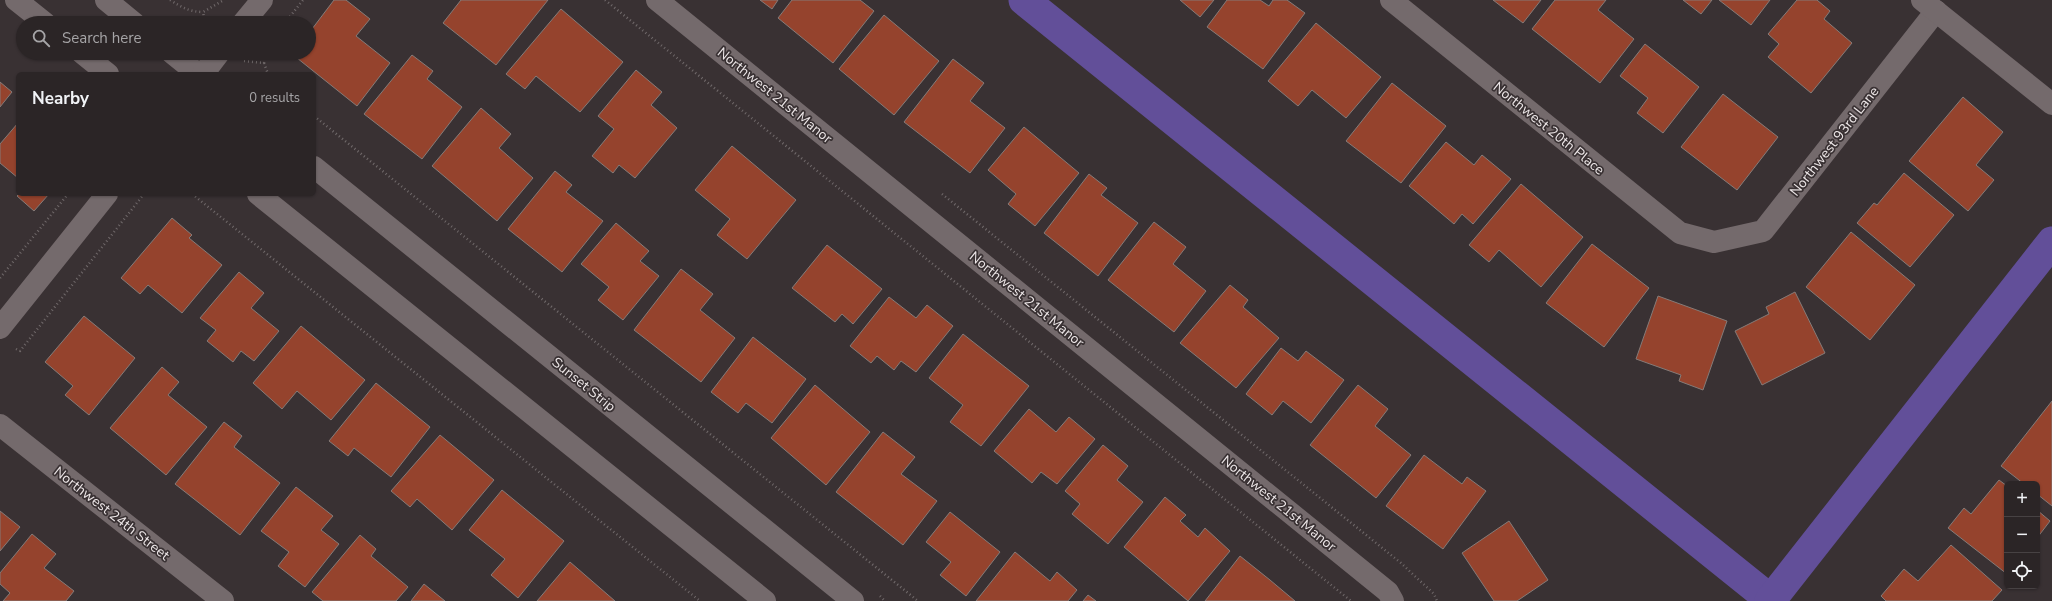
<!DOCTYPE html>
<meta charset="utf-8">
<style>
body{margin:0;font-family:"Nunito Sans",sans-serif;background:#373132;color:#f1f3f6}
.controls{position:absolute;right:12px;bottom:12px;display:grid;overflow:hidden;border-radius:6px;box-shadow:0 1px 3px #0004}
.controls button{width:36px;height:36px;display:grid;place-items:center;padding:0;border:0;border-bottom:1px solid #474243;background:#2b2526;color:#f1f3f6;font:20px sans-serif}
.list{margin:0;padding:0;list-style:none}
h2{display:flex;justify-content:space-between;align-items:center;height:52px;margin:0;padding:0 16px;font-size:17px}
h2 small{font-size:13px;font-weight:400;color:#a6a5a7}
.icon{flex:none;width:22px;height:22px;fill:none;stroke:currentColor;stroke-width:2;stroke-linecap:round;stroke-linejoin:round}
.map{position:relative;flex:none;width:2052px;height:601px;overflow:hidden}
.search{position:absolute;background:#2b2526;box-shadow:0 1px 3px #0004;left:16px;top:16px;width:300px;height:44px;display:flex;align-items:center;gap:10px;box-sizing:border-box;padding:0 14px;border-radius:22px;color:#a6a5a7;font-size:15px}
.panel{position:absolute;background:#2b2526;box-shadow:0 1px 3px #0004;left:16px;top:72px;width:300px;height:124px;border-radius:6px}
.map>svg:first-child{display:block}
.lines{fill:none;stroke-linecap:round;stroke-linejoin:round}
.canal{stroke:#624f99;stroke-width:31}
.building{fill:#95432d;stroke:#857b78}
.path{stroke:#716a6b;stroke-width:2.5;stroke-dasharray:1 3;stroke-linecap:butt}
.minor{stroke:#746a6c;stroke-width:22}
.labels{text-anchor:middle;stroke-width:3.5;stroke-linejoin:round;paint-order:stroke}
.street-label{font-size:14px;fill:#ede7e8;stroke:#393133}
</style>
<div class="map">
<svg width="2052" height="601" viewBox="0 0 2052 601">
<rect width="100%" height="100%" fill="#393133"/>
<g class="lines">
<g class="canal">
<path d="M1024 0 1772 601"/>
<path d="M1770 601 2052 242"/>
</g>
</g>
<g class="building">
<path d="M334 0H346L370 19 356 36 390 63 357 106 292 54 309 53V33Z"/>
<path d="M461 0H548L496 65 443 23Z"/>
<path d="M760 0H778L772 9Z"/>
<path d="M792 0H860L874 11 833 63 778 18Z"/>
<path d="M1180 0H1214L1200 17Z"/>
<path d="M1227 0H1260L1269 6 1273 0H1287L1305 13 1263 69 1207 27Z"/>
<path d="M1493 0H1541L1523 23Z"/>
<path d="M1555 0H1606L1598 10 1634 39 1600 83 1532 29Z"/>
<path d="M1683 0H1712L1701 14Z"/>
<path d="M1719 0H1770L1751 25Z"/>
<path d="M1797 0H1817L1830 11 1824 19 1852 43 1811 93 1768 57 1779 44 1768 34Z"/>
<path d="M561 9 623 62 580 112 536 76 525 89 506 74Z"/>
<path d="M884 15 939 61 894 115 839 69Z"/>
<path d="M1316 23 1381 77 1346 118 1312 90 1298 106 1268 81Z"/>
<path d="M1645 44 1699 87 1663 133 1637 113 1648 98 1620 76Z"/>
<path d="M412 55 433 71 427 79 462 107 422 159 364 114Z"/>
<path d="M953 59 984 83 970 101 1005 128 970 173 904 122Z"/>
<path d="M636 70 662 92 651 105 677 128 635 178 619 165 613 173 592 156 614 129 598 116Z"/>
<path d="M0 82 12 92 0 107Z"/>
<path d="M1392 83 1446 126 1401 183 1346 141Z"/>
<path d="M1723 94 1778 137 1737 190 1681 147Z"/>
<path d="M1963 97 2003 132 1976 165 1994 180 1968 211 1909 161Z"/>
<path d="M481 108 511 134 499 148 533 178 497 221 432 166Z"/>
<path d="M18 123V178L0 163V144Z"/>
<path d="M1024 127 1079 173 1035 226 1008 204 1016 194 988 170Z"/>
<path d="M1446 142 1474 165 1482 155 1511 179 1473 224 1462 214 1454 224 1409 186Z"/>
<path d="M732 146 796 200 747 259 717 235 730 219 695 190Z"/>
<path d="M555 171 572 185 566 192 603 221 562 272 508 229Z"/>
<path d="M1904 173 1954 215 1910 267 1857 223 1874 203 1877 205Z"/>
<path d="M1089 174 1107 188 1101 195 1138 223 1098 276 1044 233Z"/>
<path d="M1521 184 1583 237 1541 287 1499 250 1489 262 1469 245Z"/>
<path d="M19 194H49L34 211 17 196Z"/>
<path d="M172 218 192 235 189 238 222 265 182 313 148 285 140 294 121 278Z"/>
<path d="M1154 222 1186 247 1173 264 1206 291 1174 332 1108 280Z"/>
<path d="M616 223 649 251 640 261 659 276 623 320 598 300 609 287 581 264Z"/>
<path d="M1851 232 1915 285 1870 340 1806 287Z"/>
<path d="M1592 244 1649 288 1604 347 1546 303Z"/>
<path d="M827 245 882 289 853 324 842 314 835 322 792 288Z"/>
<path d="M681 269 713 294 700 310 735 338 701 382 634 330Z"/>
<path d="M239 272 264 293 251 308 279 331 254 361 241 351 233 362 207 341 216 330 200 318Z"/>
<path d="M1230 285 1248 300 1243 307 1279 338 1236 388 1180 343Z"/>
<path d="M1795 292 1825 353 1762 385 1735 331 1769 314 1766 307Z"/>
<path d="M1658 296 1727 321 1703 390 1679 381 1681 375 1636 359Z"/>
<path d="M889 297 916 318 927 305 953 326 916 372 901 361 894 370 877 356 871 363 850 346Z"/>
<path d="M84 316 135 358 89 415 65 395 73 386 45 362Z"/>
<path d="M301 326 365 380 331 420 297 391 282 409 253 383Z"/>
<path d="M963 334 1029 386 981 446 950 422 963 405 929 378Z"/>
<path d="M753 337 806 379 772 423 746 403 738 413 711 392Z"/>
<path d="M1281 348 1298 361 1306 351 1344 380 1311 423 1283 401 1272 415 1246 394Z"/>
<path d="M162 367 179 382 168 395 207 427 166 475 110 428Z"/>
<path d="M376 383 430 427 391 477 354 448 348 456 329 441Z"/>
<path d="M815 385 870 432 826 485 771 438Z"/>
<path d="M1358 385 1388 409 1375 426 1411 455 1376 498 1310 445Z"/>
<path d="M2052 401V506L2037 494V484H2024L2001 466Z"/>
<path d="M1029 409 1056 432 1069 417 1095 439 1057 484 1041 472 1032 483 994 451Z"/>
<path d="M224 422 242 436 234 447 280 483 240 535 175 484Z"/>
<path d="M883 432 915 457 901 474 937 501 903 545 836 492Z"/>
<path d="M440 435 494 480 452 530 417 499 410 507 391 491Z"/>
<path d="M1103 445 1128 466 1117 480 1143 502 1108 544 1072 514 1080 504 1065 491Z"/>
<path d="M1424 455 1462 484 1467 477 1486 491 1443 549 1386 506Z"/>
<path d="M1999 480 2007 486V574L1948 528 1964 508 1971 514Z"/>
<path d="M296 487 333 516 321 530 339 544 305 587 278 566 289 552 261 531Z"/>
<path d="M502 490 564 541 518 598 491 575 505 559 469 530Z"/>
<path d="M1165 497 1186 515 1180 521 1198 537 1205 528 1230 551 1188 601 1124 547Z"/>
<path d="M2037 510 2050 521 2037 538Z"/>
<path d="M0 511 20 527 0 551Z"/>
<path d="M950 512 1000 552 966 596 940 575 951 562 926 542Z"/>
<path d="M1509 521 1548 580 1517 601H1494L1462 553Z"/>
<path d="M32 534 56 554 44 568 74 591 66 601H3L10 593 0 584V573Z"/>
<path d="M360 535 376 549 371 556 408 587 396 601H323L312 592Z"/>
<path d="M1951 545 2002 590 1992 601H1886L1881 596 1904 569 1918 581Z"/>
<path d="M1015 552 1050 581 1057 572 1077 590 1068 601H976Z"/>
<path d="M1240 556 1270 580 1295 601H1205Z"/>
<path d="M570 562 615 601H537Z"/>
<path d="M424 584 445 601H411Z"/>
<path d="M1088 595 1096 601H1083Z"/>
</g>
<g class="lines">
<g class="path">
<path d="M170 0C181 7 190 12 203 12"/>
<path d="M605 0 1351 601"/>
<path d="M160 17 167 23"/>
<path d="M205 23 203 12 224 0"/>
<path d="M285 23 303 0"/>
<path d="M244 61 264 63 267 53"/>
<path d="M264 63 268 74"/>
<path d="M314 116 918 601"/>
<path d="M192 194 700 601"/>
<path d="M942 194 1401 563 1434 594 1437 601"/>
<path d="M0 278 68 194"/>
<path d="M16 349 20 351 144 194"/>
<path d="M880 596 885 601"/>
</g>
<g class="minor">
<path d="M16 0 45 23"/>
<path d="M106 0 134 23"/>
<path d="M657 0 1388 592 1393 601"/>
<path d="M1391 0 1680 233 1714 242 1763 231 1936 11"/>
<path d="M1922 0 2052 104"/>
<path d="M243 23 262 0"/>
<path d="M82 53 108 74"/>
<path d="M172 53 198 74"/>
<path d="M203 74 219 53"/>
<path d="M314 167 853 601"/>
<path d="M258 194 765 601"/>
<path d="M0 328 107 194"/>
<path d="M0 425 223 601"/>
</g>
</g>
<g class="labels">
<g class="street-label">
<text transform="translate(775 95) rotate(39)" y="5">Northwest 21st Manor</text>
<text transform="translate(1549 128) rotate(39)" y="5">Northwest 20th Place</text>
<text transform="translate(1834 141) rotate(-52)" y="5">Northwest 93rd Lane</text>
<text transform="translate(1027 299) rotate(39)" y="5">Northwest 21st Manor</text>
<text transform="translate(584 384) rotate(39)" y="5">Sunset Strip</text>
<text transform="translate(1279 503) rotate(39)" y="5">Northwest 21st Manor</text>
<text transform="translate(112 513) rotate(38)" y="5">Northwest 24th Street</text>
</g>
</g>
</svg>
<div class="controls">
<button>+</button>
<button>−</button>
<button><svg class="icon" aria-label="locate" viewBox="0 0 24 24"><circle cx="12" cy="12" r="6"/><path d="M12 2v4M12 18v4M2 12h4M18 12h4"/></svg></button>
</div>
<div class="search"><svg class="icon" aria-label="search" viewBox="0 0 24 24"><circle cx="10" cy="10" r="6"/><path d="M15 15l6 6"/></svg>Search here</div>
<section class="panel">
<h2>Nearby<small>0 results</small></h2>
<ul class="list">
</ul>
</section>
</div>
